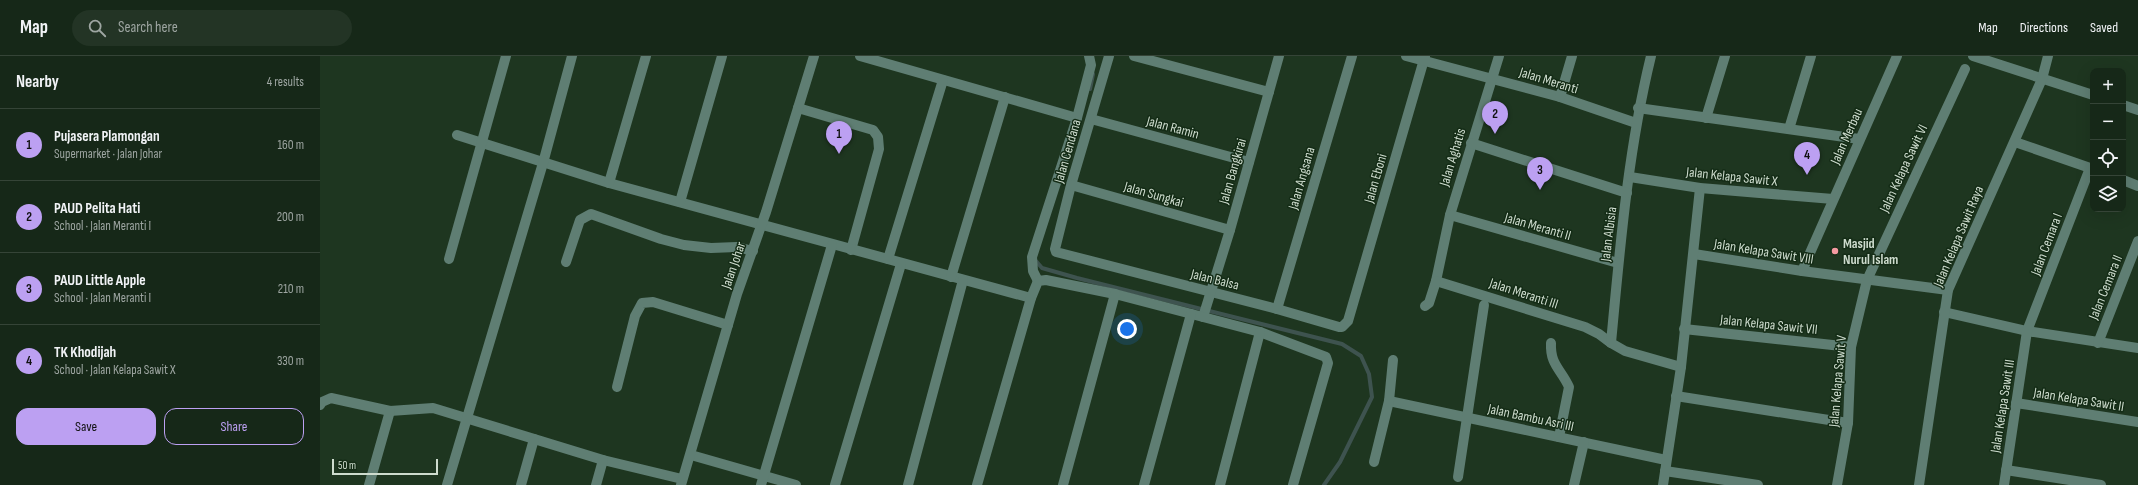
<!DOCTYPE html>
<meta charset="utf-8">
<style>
body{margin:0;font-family:"Sofia Sans Condensed",sans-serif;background:#233425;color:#f1f3f6}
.controls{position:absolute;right:12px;top:12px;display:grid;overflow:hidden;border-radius:8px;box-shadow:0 4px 16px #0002}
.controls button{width:36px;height:36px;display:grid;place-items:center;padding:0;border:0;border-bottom:1px solid #354437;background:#162818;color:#f1f3f6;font:20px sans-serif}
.scale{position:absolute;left:12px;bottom:10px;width:106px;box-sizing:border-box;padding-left:4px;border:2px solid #cedcce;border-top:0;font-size:11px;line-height:14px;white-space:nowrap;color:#cedcce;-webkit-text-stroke:3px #142c16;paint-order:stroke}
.you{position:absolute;left:807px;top:273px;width:14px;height:14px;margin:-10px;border:3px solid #fff;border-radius:50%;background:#1a73e8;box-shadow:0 0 0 6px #1a73e833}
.badge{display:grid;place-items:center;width:26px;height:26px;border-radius:50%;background:#bca0f2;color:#111;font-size:13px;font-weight:700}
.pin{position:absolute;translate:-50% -33px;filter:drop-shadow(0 1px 2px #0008)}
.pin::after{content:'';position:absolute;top:21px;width:14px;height:12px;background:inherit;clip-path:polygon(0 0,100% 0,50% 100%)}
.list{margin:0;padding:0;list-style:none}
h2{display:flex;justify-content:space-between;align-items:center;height:52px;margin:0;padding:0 16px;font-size:17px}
h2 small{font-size:13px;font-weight:400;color:#9ea6a2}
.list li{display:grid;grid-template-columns:26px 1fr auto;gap:12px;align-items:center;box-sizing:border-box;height:72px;padding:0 16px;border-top:1px solid #354437}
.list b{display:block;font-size:15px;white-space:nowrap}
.list p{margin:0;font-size:13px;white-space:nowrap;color:#9ea6a2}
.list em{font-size:13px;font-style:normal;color:#9ea6a2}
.actions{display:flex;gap:8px;padding:12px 16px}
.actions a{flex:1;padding:9px 0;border:1px solid #bca0f2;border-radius:12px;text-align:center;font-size:14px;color:#bca0f2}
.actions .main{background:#bca0f2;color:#111}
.icon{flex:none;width:22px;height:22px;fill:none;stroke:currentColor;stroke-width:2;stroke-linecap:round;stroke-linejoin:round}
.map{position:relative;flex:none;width:1818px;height:429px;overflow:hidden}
header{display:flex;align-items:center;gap:24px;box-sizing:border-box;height:56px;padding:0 20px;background:#162818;border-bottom:1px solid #354437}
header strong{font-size:19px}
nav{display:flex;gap:22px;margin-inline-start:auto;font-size:14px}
.search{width:280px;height:36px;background:#233425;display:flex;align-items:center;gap:10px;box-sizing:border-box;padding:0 14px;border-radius:22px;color:#9ea6a2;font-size:15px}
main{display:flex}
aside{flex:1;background:#162818}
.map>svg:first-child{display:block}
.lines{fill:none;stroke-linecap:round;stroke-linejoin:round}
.stream{stroke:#3e534f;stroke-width:4}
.minor{stroke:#5f7e73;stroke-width:10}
.poi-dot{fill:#f49aa1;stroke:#142c16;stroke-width:1.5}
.labels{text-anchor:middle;stroke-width:3;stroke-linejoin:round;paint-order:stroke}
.street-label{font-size:14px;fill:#cedcce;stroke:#142c16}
.poi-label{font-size:14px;font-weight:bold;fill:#cedcce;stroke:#142c16;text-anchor:start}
</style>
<header>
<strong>Map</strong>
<div class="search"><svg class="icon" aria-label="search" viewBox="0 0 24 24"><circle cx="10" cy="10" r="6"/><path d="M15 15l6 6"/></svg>Search here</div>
<nav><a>Map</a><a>Directions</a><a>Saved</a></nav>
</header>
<main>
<aside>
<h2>Nearby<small>4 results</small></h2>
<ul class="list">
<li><span class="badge">1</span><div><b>Pujasera Plamongan</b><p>Supermarket · Jalan Johar</p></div><em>160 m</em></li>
<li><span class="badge">2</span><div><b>PAUD Pelita Hati</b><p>School · Jalan Meranti I</p></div><em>200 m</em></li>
<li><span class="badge">3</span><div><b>PAUD Little Apple</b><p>School · Jalan Meranti I</p></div><em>210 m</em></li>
<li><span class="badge">4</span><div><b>TK Khodijah</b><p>School · Jalan Kelapa Sawit X</p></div><em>330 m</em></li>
</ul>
<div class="actions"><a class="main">Save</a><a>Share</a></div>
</aside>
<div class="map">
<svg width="1818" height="429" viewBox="0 0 1818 429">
<rect width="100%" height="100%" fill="#1e3620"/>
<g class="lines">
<g class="stream">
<path d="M770 33 773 18"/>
<path d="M716 205 722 212 757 222 1022 288 1041 300 1049 318 1052 341 1020 406 1004 429"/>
</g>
<g class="minor">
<path d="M540 0 757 62"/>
<path d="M789 0 751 129 735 193 736 196 957 253 1019 271H1022L1028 265 1105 0"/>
<path d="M814 0 949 36"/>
<path d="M1086 0 1240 41 1316 67"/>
<path d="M1179 0 1130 159 1116 225 1265 271 1279 278 1291 287"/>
<path d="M1331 0C1308 94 1300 191 1291 287L1305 295 1361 311"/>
<path d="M1653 0 1773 39"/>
<path d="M1240 41 1252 0"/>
<path d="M1803 49 1818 54"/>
<path d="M478 52 553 74 558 81 559 93 531 194"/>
<path d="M1318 52 1539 83"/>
<path d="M1386 62 1405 0"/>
<path d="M771 63 929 106"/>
<path d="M1469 73 1491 0"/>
<path d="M137 79 289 127 711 242"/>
<path d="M1695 86 1773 113"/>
<path d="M1151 87 1307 137"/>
<path d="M1310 121 1380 132 1513 143"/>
<path d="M1803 124 1818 130"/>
<path d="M289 127 326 0"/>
<path d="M751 129 910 174"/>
<path d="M360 146 402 0"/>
<path d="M1130 159 1298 207"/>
<path d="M1374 198 1482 215 1628 234"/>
<path d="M129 203 186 0"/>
<path d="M568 203 623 24"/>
<path d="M246 206 260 164 271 158 341 183 364 189 391 192 417 191 433 195"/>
<path d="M1482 215 1577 0"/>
<path d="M631 221 685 41"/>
<path d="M718 225 713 215 712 201 757 62 771 9 769 0"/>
<path d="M1105 250 1109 247 1116 225"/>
<path d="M957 253 1032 0"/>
<path d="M1624 256 1707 275 1818 292"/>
<path d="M883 261 910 174 959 0"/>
<path d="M1364 273 1531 291"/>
<path d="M1231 287C1230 309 1241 313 1249 331L1239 381"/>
<path d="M1778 287 1818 185"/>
<path d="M297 331 315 260 322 247 333 246 408 269"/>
<path d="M1356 340 1528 367"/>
<path d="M1069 345 1346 404"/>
<path d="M1696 347 1818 366"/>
<path d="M0 349 2 346 11 342 70 355 113 352 283 404 362 423"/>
<path d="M371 399 476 429"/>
<path d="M1054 406 1069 345 1073 304"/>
<path d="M1686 414 1781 429"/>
<path d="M1345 415 1438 429"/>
<path d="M1138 421 1164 249"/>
<path d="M49 429 70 355"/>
<path d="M127 429 223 107 252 0"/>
<path d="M201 429 214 383"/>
<path d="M276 429 283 404"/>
<path d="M361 429 417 238 446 156 494 0"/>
<path d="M441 429 512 189"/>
<path d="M515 429 581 208"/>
<path d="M588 429 643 224"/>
<path d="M657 429 711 242 718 225 726 224 795 238 883 261 940 276 1006 301 1008 307 973 429"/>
<path d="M743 429 795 238"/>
<path d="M824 429 871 258"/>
<path d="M900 429 940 276"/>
<path d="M1254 429 1264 386"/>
<path d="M1343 429 1361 311 1380 132"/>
<path d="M1517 429 1528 367 1531 291 1547 224 1645 13"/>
<path d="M1599 429 1628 234 1722 23 1728 0"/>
<path d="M1684 429 1707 275 1770 112"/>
</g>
</g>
<circle class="poi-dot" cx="1515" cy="195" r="4"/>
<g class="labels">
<g class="street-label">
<text transform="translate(1229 24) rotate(17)" y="5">Jalan Meranti</text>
<text transform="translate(853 71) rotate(15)" y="5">Jalan Ramin</text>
<text transform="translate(1526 80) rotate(-66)" y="5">Jalan Merbau</text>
<text transform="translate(747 95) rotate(-74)" y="5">Jalan Cendana</text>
<text transform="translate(1132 101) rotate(-73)" y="5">Jalan Aghatis</text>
<text transform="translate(1583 112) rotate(-65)" y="5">Jalan Kelapa Sawit VI</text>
<text transform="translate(912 115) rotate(-74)" y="5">Jalan Bangkirai</text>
<text transform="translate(1412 120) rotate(6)" y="5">Jalan Kelapa Sawit X</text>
<text transform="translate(981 122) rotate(-74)" y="5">Jalan Angsana</text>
<text transform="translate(1055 122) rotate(-74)" y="5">Jalan Eboni</text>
<text transform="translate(834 138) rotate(16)" y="5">Jalan Sungkai</text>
<text transform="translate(1218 170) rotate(16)" y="5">Jalan Meranti II</text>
<text transform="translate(1288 178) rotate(-83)" y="5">Jalan Albisia</text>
<text transform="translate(1638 180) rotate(-67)" y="5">Jalan Kelapa Sawit Raya</text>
<text transform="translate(1726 188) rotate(-69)" y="5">Jalan Cemara I</text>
<text transform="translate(1444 195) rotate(9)" y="5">Jalan Kelapa Sawit VIII</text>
<text transform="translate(413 209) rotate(-71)" y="5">Jalan Johar</text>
<text transform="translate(895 223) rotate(14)" y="5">Jalan Balsa</text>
<text transform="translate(1785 231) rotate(-68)" y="5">Jalan Cemara II</text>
<text transform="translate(1204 237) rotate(18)" y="5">Jalan Meranti III</text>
<text transform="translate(1449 268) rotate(6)" y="5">Jalan Kelapa Sawit VII</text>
<text transform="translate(1517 325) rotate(-85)" y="5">Jalan Kelapa Sawit V</text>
<text transform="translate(1759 343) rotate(9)" y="5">Jalan Kelapa Sawit II</text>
<text transform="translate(1682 350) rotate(-81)" y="5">Jalan Kelapa Sawit III</text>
<text transform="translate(1211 361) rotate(12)" y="5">Jalan Bambu Asri III</text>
</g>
<g class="poi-label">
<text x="1523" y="192">Masjid<tspan x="1523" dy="16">Nurul Islam</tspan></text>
</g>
</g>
</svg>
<div class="controls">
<button>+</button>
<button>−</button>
<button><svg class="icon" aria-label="locate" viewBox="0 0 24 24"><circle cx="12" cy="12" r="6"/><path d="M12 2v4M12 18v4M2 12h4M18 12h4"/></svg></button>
<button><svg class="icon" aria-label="layers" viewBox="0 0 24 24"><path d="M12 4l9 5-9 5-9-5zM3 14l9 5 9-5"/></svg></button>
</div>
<div class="scale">50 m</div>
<div class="you"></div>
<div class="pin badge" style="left:519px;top:98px">1</div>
<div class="pin badge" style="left:1175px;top:78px">2</div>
<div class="pin badge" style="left:1220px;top:134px">3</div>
<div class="pin badge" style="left:1487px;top:119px">4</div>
</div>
</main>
